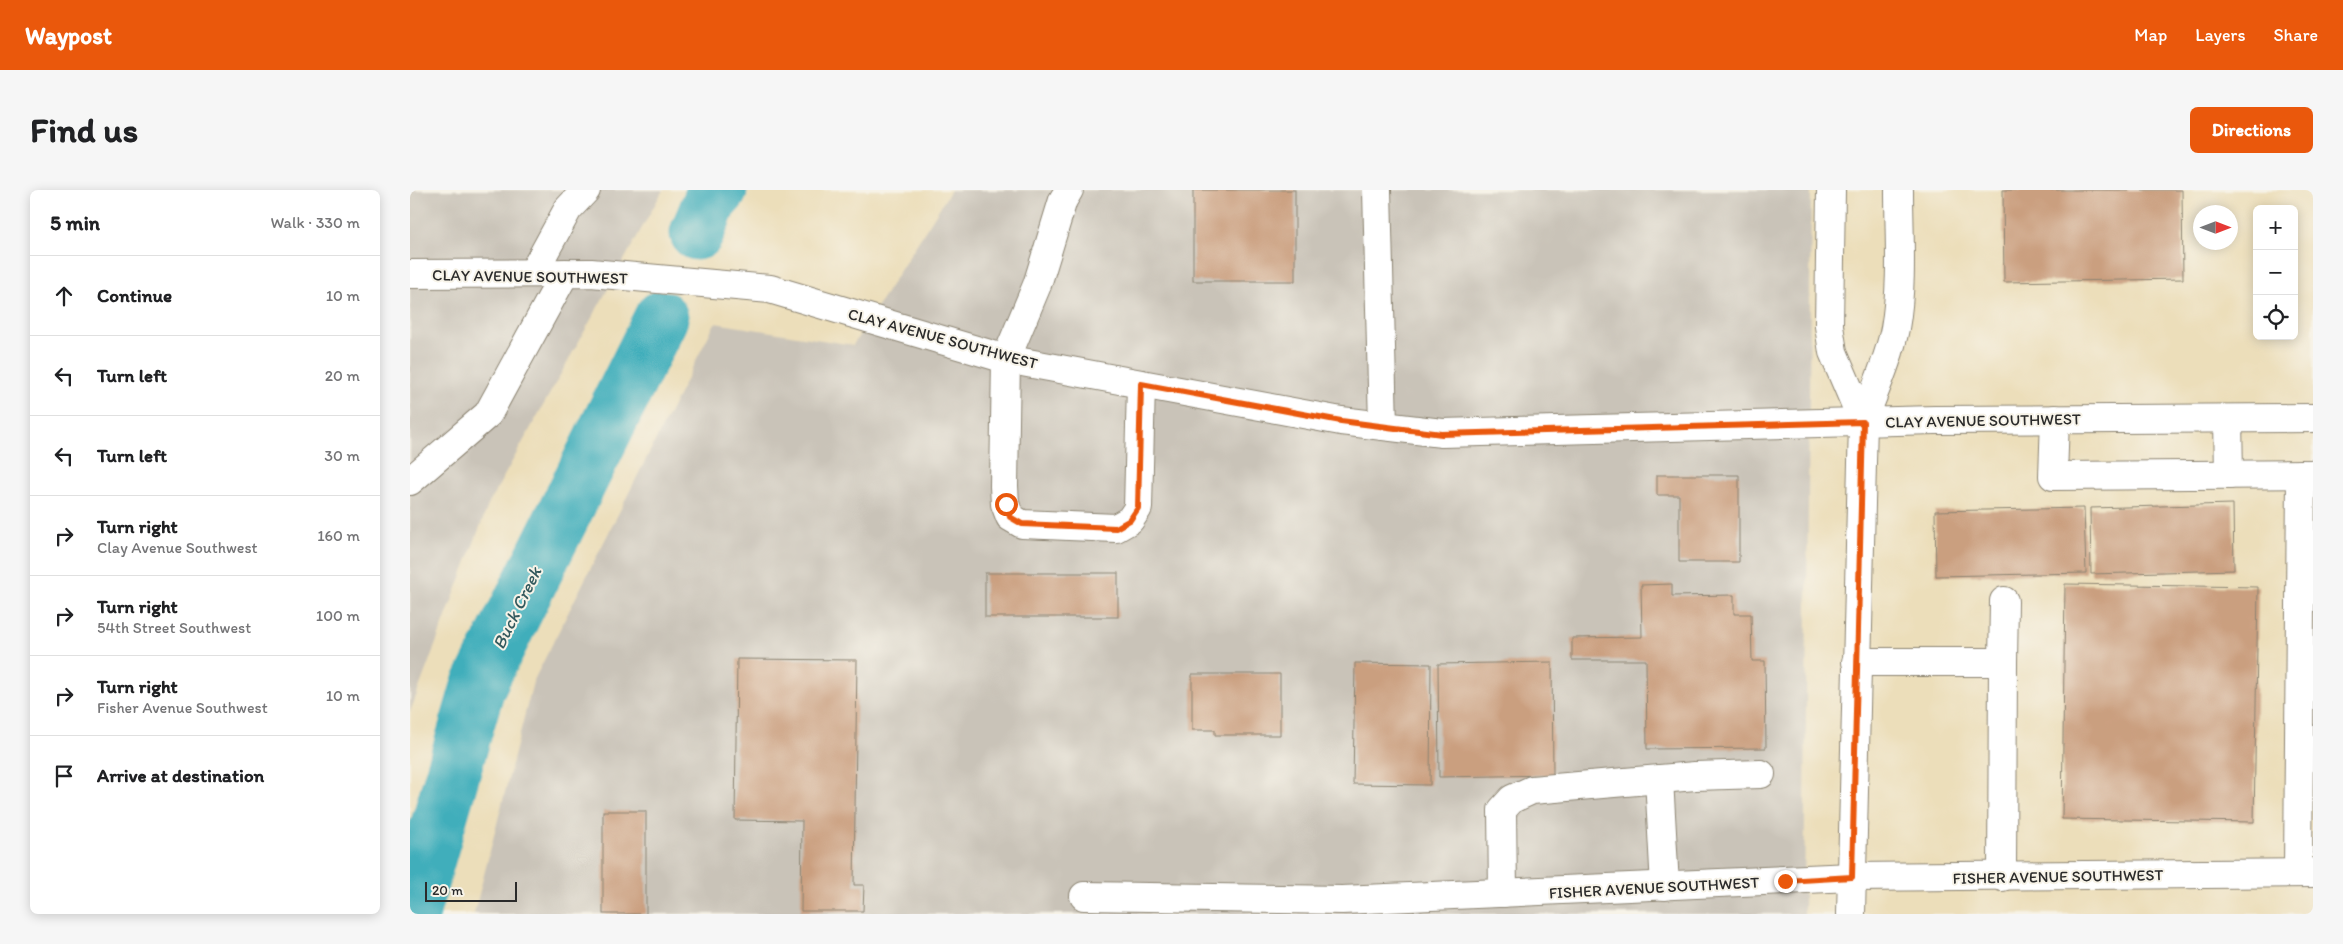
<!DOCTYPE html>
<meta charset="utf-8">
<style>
body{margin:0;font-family:Itim,sans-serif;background:#f6f6f6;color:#202124}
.controls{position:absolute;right:15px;top:15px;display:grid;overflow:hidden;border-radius:8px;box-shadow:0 2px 12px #0003}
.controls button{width:45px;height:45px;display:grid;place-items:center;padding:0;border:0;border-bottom:1px solid #e0e0e0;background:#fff;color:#202124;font:25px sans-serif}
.compass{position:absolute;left:1783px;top:15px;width:45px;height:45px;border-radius:50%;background:#fff;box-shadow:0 2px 12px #0003;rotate:90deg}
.scale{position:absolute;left:15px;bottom:12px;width:92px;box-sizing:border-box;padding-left:5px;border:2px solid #2b2b2b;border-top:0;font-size:14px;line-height:18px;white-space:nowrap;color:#2b2b2b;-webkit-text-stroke:4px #f7f3e8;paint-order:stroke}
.stop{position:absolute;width:15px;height:15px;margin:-11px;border:4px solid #ea580c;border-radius:50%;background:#fff}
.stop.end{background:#ea580c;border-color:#fff;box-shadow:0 1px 5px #0008}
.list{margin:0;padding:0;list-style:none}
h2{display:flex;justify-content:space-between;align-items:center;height:65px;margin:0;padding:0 20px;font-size:21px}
h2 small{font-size:16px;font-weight:400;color:#757577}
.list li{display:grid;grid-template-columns:32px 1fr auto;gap:15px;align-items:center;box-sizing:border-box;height:80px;padding:0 20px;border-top:1px solid #e0e0e0}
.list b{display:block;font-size:19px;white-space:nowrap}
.list p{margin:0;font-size:16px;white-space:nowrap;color:#757577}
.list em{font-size:16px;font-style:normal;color:#757577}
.icon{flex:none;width:28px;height:28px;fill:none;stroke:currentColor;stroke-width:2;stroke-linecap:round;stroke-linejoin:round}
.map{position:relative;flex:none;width:1903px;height:724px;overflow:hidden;border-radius:8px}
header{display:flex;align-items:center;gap:30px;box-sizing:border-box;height:70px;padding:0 25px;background:#ea580c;color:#fff}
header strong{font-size:24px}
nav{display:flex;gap:28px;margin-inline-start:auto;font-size:18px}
.intro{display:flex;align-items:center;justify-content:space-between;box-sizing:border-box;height:120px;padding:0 30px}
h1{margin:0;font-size:35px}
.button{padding:12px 22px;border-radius:8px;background:#ea580c;color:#fff;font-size:18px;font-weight:700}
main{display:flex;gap:30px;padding:0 30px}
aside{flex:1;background:#fff;border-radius:8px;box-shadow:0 2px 12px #0003}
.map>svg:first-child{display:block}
.industrial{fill:#c9c3b8}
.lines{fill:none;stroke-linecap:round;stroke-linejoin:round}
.river{stroke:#3faebb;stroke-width:55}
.building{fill:#ca9f7f}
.minor-casing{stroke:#8c8472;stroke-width:30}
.major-casing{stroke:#8c8472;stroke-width:30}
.minor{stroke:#fff;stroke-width:28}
.major{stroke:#fff;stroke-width:28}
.route{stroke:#ea580c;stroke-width:6}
.labels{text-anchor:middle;stroke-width:4;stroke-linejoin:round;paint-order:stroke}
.street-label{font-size:16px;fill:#2b2b2b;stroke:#f7f3e8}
.water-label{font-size:18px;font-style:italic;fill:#32595d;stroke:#f7f3e8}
</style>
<header>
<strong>Waypost</strong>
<nav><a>Map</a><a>Layers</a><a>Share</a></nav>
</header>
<div class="intro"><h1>Find us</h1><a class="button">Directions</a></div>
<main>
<aside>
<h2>5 min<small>Walk · 330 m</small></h2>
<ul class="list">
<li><svg class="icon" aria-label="ahead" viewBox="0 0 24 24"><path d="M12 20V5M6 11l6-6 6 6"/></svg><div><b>Continue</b></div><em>10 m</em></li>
<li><svg class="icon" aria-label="left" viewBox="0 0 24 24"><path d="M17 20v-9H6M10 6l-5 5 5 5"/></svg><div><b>Turn left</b></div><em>20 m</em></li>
<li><svg class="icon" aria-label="left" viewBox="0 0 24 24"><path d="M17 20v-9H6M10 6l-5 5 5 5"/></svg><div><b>Turn left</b></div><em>30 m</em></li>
<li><svg class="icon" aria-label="right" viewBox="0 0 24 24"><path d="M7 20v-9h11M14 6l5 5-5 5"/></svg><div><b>Turn right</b><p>Clay Avenue Southwest</p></div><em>160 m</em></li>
<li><svg class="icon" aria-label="right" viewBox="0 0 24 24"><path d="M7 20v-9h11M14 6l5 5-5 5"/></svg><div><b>Turn right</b><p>54th Street Southwest</p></div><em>100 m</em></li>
<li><svg class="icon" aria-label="right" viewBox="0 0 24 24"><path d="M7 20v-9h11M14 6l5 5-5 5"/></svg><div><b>Turn right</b><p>Fisher Avenue Southwest</p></div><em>10 m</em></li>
<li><svg class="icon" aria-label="arrive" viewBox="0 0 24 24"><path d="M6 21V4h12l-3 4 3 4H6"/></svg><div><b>Arrive at destination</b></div></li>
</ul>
</aside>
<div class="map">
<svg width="1903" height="724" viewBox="0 0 1903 724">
<rect width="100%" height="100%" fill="#f7f3e8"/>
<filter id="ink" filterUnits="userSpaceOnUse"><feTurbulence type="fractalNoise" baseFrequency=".02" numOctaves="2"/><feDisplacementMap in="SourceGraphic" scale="10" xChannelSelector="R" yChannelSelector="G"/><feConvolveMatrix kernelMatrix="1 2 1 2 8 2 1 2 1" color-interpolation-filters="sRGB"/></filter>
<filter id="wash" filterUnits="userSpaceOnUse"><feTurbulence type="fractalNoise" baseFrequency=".0096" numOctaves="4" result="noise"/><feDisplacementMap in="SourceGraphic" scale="20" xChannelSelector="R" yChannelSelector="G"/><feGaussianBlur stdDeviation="1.12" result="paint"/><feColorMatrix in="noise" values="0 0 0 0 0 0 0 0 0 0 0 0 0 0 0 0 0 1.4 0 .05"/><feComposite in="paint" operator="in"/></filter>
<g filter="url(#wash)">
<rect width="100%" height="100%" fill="#ecdeba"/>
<g class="industrial">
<path d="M0 0H253L79 313 0 522Z"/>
<path d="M541 0H1401L1394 724H64L123 492 305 133 443 155Z"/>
</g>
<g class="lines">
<g class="river">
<path d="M287 43 300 11 310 0"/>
<path d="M2 724 68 497 251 128"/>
</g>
</g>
<g id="blocks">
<g class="building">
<rect x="783" y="0" width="102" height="91"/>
<path d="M1593 0H1772L1773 89 1594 92Z"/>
<path d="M1247 285H1329V372H1269V305H1247Z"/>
<path d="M1823 314 1824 380 1681 384 1680 318Z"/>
<path d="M1674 318 1676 383 1526 386 1525 321Z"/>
<rect x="575" y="383" width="133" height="44"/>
<path d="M1262 394V406L1324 405V424H1341L1342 471H1355L1356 558 1237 559 1236 470H1162V448L1232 447 1231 395Z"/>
<path d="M1655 394 1848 397 1844 632 1652 629Z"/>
<path d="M327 469 447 470 444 695H454L453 721H391L392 631 325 630Z"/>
<path d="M1142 472 1143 585 1029 587 1028 474Z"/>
<path d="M945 473 1021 474 1020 595 943 594Z"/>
<path d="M782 484H870V545H805V540H782Z"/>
<rect x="193" y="621" width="43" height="103"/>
</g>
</g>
</g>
<g filter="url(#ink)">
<use href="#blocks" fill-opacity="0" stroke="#8c8472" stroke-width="1"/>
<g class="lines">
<defs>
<g id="minor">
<path d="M659 0 653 10 627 95 596 169 594 296 595 314 600 327 612 334 706 338 720 330 728 318 731 194"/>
<path d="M967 0 973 236"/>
<path d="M123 83 158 19 176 0"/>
<path d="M0 84 181 83 360 99 596 169 931 231 1032 243 1525 230 1903 228"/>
<path d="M1645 229 1643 286 1903 284"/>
<path d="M1818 229 1819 285"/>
<path d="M0 291 78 224 155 83"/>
<path d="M1446 472H1593L1592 687"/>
<path d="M1593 472 1594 411"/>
<path d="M1249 589 1255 696"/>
<path d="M1888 683 1891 284"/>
<path d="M1093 703 1092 620 1102 609 1122 600 1285 586 1351 584"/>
<path d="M674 706 932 710 1442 687 1903 683"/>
</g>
<g id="major">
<path d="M1421 0 1419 136 1423 162 1453 232"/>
<path d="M1441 724 1453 232C1464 201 1479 170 1485 138 1493 93 1489 45 1489 0"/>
</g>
</defs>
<use href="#minor" class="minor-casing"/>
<use href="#major" class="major-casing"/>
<use href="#minor" class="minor"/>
<use href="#major" class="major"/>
</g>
</g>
<g class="lines" filter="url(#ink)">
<path class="route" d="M596 314 600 327 612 334 706 338 720 330 728 318 731 194 931 231 1032 244 1453 232 1442 687 1375 691"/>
</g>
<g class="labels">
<g class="street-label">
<text transform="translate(120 86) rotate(1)" y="6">CLAY AVENUE SOUTHWEST</text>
<text transform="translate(533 148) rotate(15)" y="6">CLAY AVENUE SOUTHWEST</text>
<text transform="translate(1573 230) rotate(-1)" y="6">CLAY AVENUE SOUTHWEST</text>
<text transform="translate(1648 686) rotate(-1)" y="6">FISHER AVENUE SOUTHWEST</text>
<text transform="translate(1244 697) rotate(-3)" y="6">FISHER AVENUE SOUTHWEST</text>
</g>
<g class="water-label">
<text transform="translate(107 418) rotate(-64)" y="6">Buck Creek</text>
</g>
</g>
</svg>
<div class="controls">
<button>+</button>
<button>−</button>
<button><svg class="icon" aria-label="locate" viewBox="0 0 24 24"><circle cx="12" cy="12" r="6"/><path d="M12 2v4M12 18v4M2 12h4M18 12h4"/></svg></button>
</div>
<svg class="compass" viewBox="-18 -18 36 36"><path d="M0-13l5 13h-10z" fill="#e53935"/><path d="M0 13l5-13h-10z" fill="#757577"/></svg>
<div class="scale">20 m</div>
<div class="stop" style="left:596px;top:314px"></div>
<div class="stop end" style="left:1375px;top:691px"></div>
</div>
</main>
